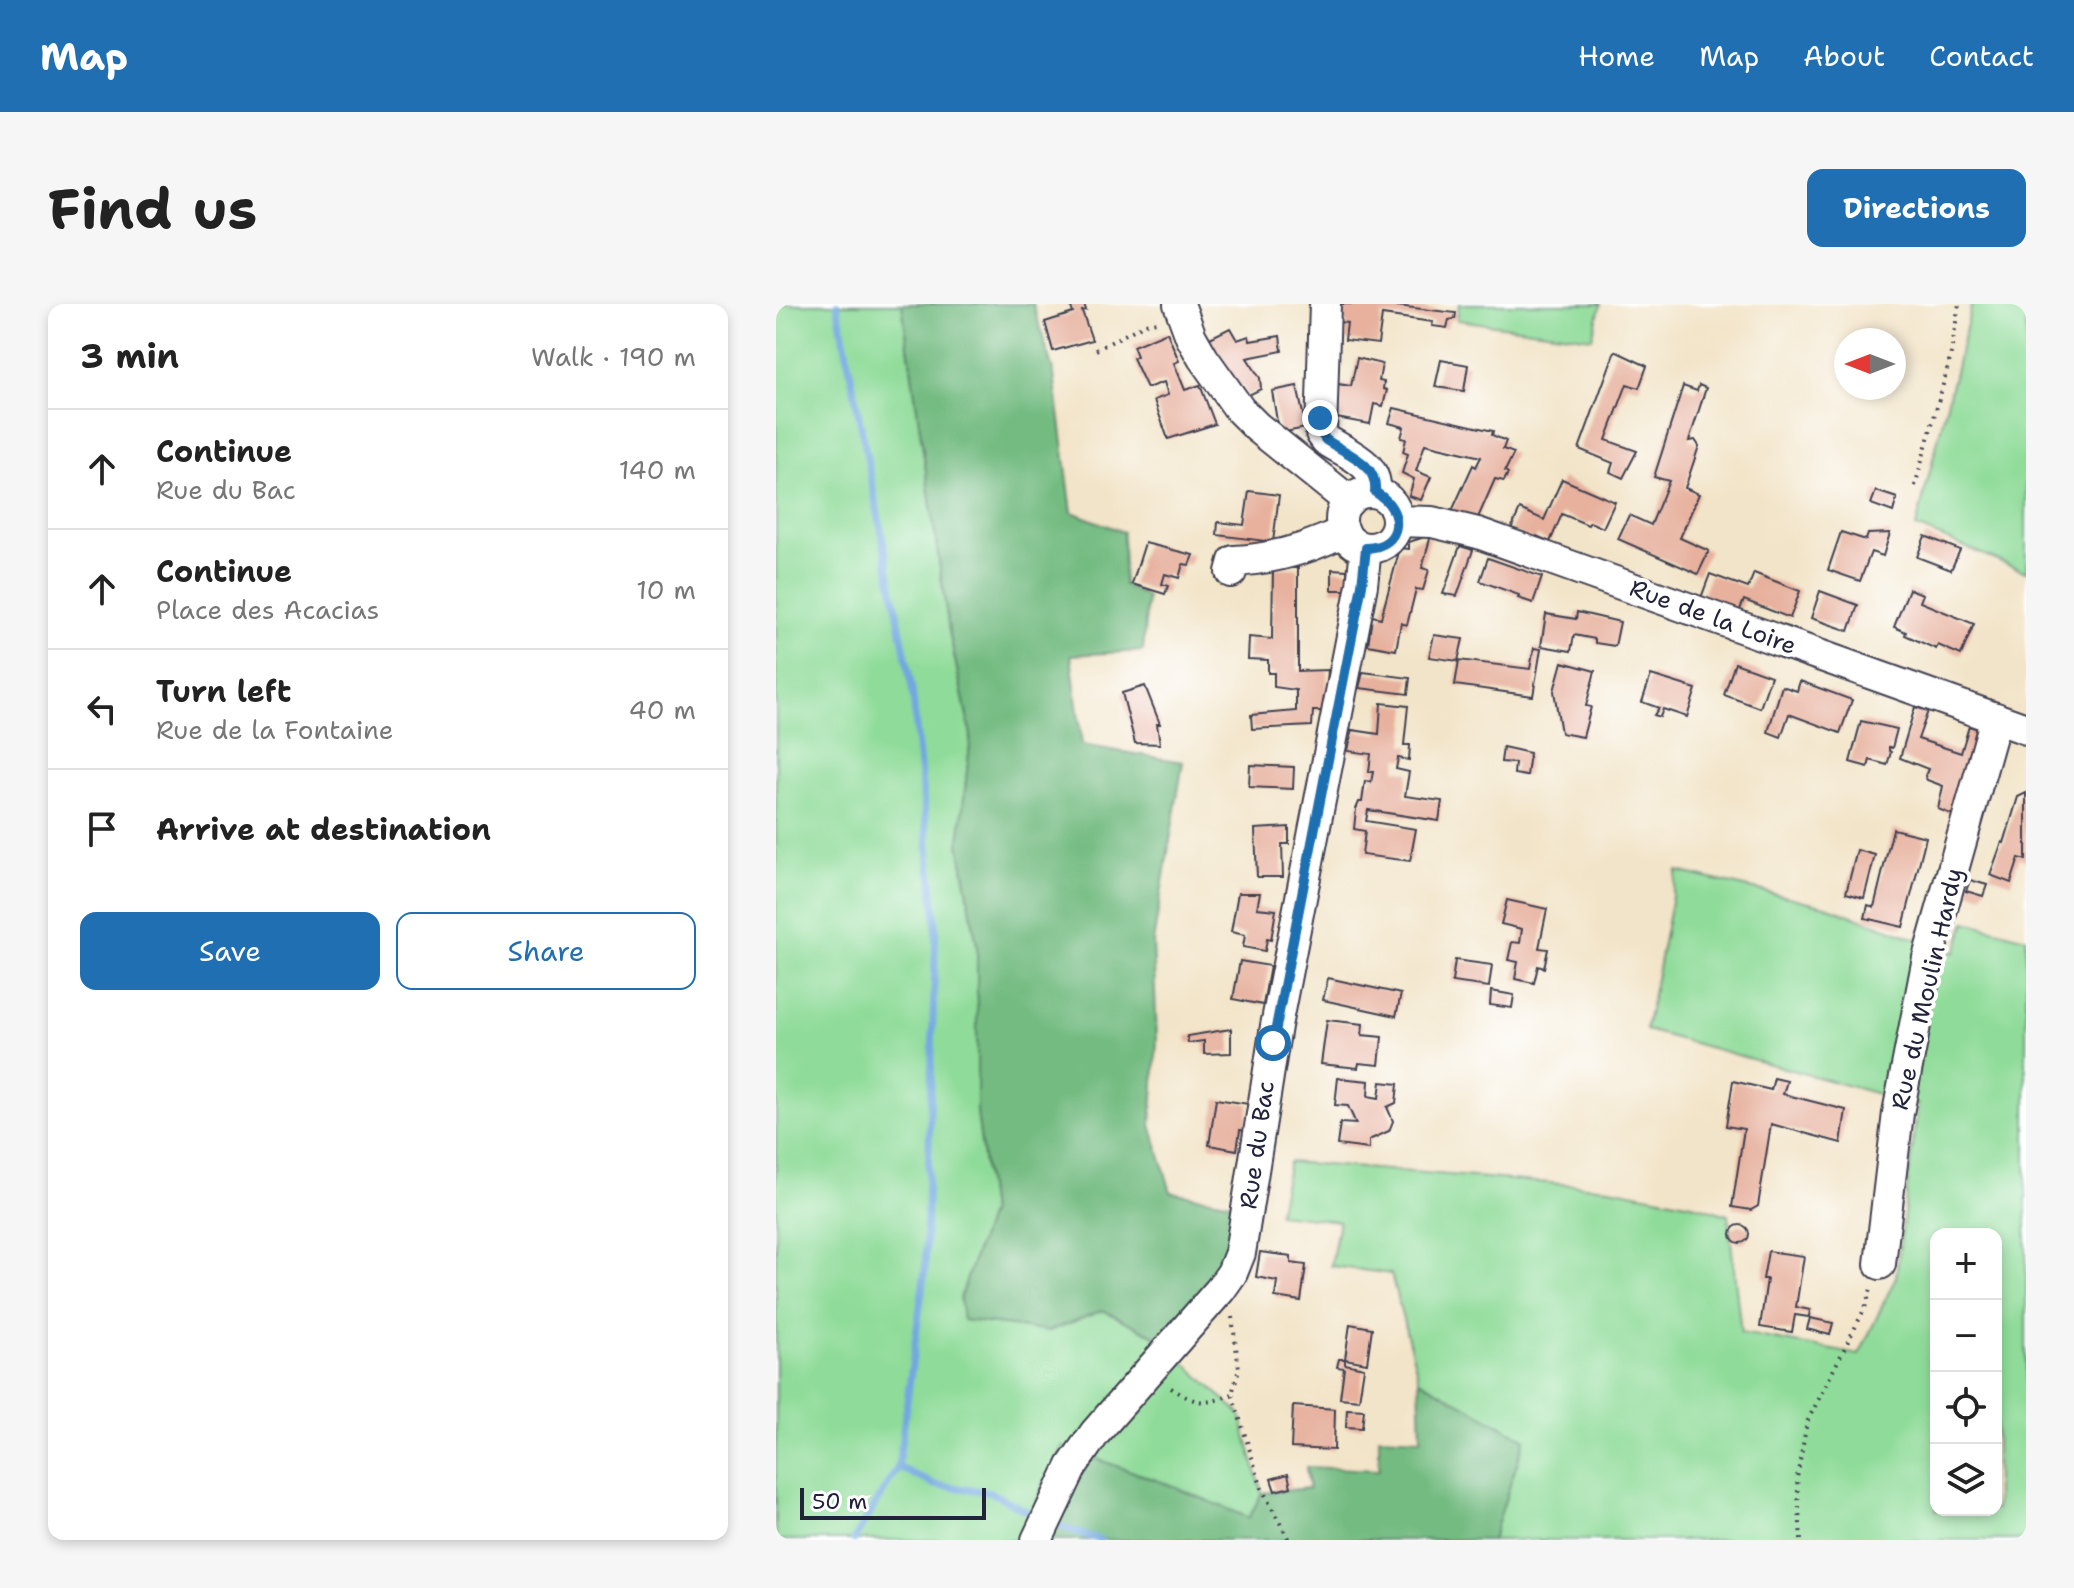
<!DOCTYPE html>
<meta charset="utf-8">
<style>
body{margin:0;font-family:"Shantell Sans",sans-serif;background:#f6f6f6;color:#222}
.controls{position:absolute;right:24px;bottom:24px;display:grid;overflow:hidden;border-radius:16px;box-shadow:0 4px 12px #0003}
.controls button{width:72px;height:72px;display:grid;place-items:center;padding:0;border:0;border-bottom:2px solid #e0e0e0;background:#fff;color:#222;font:40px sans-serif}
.compass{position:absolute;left:1058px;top:24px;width:72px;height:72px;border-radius:50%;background:#fff;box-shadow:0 4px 12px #0003;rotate:270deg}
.scale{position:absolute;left:24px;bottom:20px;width:186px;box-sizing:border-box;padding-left:8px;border:4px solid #22223b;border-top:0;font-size:22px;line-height:28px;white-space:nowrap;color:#22223b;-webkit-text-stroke:6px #fff;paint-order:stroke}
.stop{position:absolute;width:24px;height:24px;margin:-18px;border:6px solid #1f6fb2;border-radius:50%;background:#fff}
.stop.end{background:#1f6fb2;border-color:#fff;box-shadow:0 2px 8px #0008}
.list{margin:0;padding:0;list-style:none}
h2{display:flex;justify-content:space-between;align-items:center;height:104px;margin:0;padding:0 32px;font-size:34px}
h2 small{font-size:26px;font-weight:400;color:#767676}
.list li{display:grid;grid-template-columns:52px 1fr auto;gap:24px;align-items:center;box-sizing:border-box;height:120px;padding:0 32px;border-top:2px solid #e0e0e0}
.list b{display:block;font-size:30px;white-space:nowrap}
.list p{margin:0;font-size:26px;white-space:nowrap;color:#767676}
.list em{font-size:26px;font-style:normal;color:#767676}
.actions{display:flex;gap:16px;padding:24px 32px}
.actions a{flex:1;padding:18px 0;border:2px solid #1f6fb2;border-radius:16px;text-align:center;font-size:28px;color:#1f6fb2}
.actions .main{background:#1f6fb2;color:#fff}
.icon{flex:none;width:44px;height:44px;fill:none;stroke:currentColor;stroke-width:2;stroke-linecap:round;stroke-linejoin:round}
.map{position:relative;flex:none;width:1250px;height:1236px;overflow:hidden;border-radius:16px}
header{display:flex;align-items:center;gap:48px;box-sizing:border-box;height:112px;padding:0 40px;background:#1f6fb2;color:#fff}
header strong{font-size:38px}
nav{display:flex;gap:44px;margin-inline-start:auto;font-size:28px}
.intro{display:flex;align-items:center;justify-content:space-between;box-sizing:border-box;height:192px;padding:0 48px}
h1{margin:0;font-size:56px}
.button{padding:20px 36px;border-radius:16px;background:#1f6fb2;color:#fff;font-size:28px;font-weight:700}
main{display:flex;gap:48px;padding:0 48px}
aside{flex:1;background:#fff;border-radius:16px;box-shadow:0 4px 12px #0003}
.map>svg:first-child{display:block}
.green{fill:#8fdb99;stroke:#587e6a;stroke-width:2;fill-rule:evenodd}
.forest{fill:#73bb81;stroke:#4a6e5e;stroke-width:2}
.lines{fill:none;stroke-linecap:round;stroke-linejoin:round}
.stream{stroke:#72a7df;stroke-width:7}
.building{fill:#e7b19e}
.minor-casing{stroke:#413f50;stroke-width:34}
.path{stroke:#413f50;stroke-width:4;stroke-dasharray:2 6;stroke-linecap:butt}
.minor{stroke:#fff;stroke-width:30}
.route{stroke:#1f6fb2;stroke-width:10}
.labels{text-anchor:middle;stroke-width:8;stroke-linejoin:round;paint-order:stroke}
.street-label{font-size:24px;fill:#22223b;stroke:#fff}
</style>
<header>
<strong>Map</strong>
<nav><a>Home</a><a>Map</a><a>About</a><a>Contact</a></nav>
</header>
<div class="intro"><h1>Find us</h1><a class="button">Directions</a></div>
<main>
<aside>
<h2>3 min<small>Walk · 190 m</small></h2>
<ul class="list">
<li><svg class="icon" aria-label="ahead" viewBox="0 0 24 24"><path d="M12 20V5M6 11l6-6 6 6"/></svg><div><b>Continue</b><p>Rue du Bac</p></div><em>140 m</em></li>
<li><svg class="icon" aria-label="ahead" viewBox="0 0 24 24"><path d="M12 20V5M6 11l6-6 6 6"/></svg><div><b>Continue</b><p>Place des Acacias</p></div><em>10 m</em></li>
<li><svg class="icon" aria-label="left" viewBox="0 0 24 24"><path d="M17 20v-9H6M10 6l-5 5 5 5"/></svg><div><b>Turn left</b><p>Rue de la Fontaine</p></div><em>40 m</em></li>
<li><svg class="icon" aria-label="arrive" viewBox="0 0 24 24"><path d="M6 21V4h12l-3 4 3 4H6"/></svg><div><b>Arrive at destination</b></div></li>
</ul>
<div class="actions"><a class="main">Save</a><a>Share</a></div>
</aside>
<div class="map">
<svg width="1250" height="1236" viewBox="0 0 1250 1236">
<rect width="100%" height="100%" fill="#fff"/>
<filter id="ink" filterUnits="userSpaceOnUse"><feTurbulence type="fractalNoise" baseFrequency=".0125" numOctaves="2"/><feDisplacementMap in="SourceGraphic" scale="16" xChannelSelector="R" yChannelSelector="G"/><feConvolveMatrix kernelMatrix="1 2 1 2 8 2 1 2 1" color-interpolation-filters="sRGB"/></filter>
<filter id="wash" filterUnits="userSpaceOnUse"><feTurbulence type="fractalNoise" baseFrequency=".006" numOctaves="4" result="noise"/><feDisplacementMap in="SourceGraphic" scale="32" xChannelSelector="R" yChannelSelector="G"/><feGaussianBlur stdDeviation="1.8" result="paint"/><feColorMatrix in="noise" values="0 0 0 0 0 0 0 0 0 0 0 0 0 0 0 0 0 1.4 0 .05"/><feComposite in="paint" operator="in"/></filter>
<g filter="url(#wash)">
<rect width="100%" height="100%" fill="#f2e4c8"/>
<g class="green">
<path d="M0 0H126L173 327 195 431 183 540 201 641V808L214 907 185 994 273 1027 327 1006 381 1033 464 1110 486 1189 473 1214 389 1179 257 1210 248 1236H0Z"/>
<path d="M683 0H825L816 34 681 16Z"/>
<path d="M1196 0H1250V268L1140 223Z"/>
<path d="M901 567 1050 602 1179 649 1190 618 1250 634V1236H716L748 1135 643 1076 615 970 555 962 563 917 502 910 513 858 834 884 916 900 952 911 965 1029 1083 1051 1120 973 1142 801 870 726ZM1160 930H1220V1206H1160Z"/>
</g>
<g class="forest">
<path d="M126 0H257L278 70 296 208 347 228 348 281 371 293 367 347 295 351 306 441 407 458 377 638 381 737 375 821 395 888 468 901 454 973 381 1033 327 1006 273 1027 187 1016 184 994 214 907 201 808V641L183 540 195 431 173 327Z"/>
<path d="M643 1076 749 1135 716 1236H248L265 1185 287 1143 389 1179 473 1214 486 1189 533 1184 530 1163 603 1166V1133L645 1135Z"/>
</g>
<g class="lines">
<g class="stream">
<path d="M61 0 136 384 160 620 149 965 122 1163 78 1236"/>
<path d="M122 1163 159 1181 214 1188 262 1213"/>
<path d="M277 1220 324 1236"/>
</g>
</g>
<g id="blocks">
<g class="building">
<path d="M294 0H308L310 6 306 7 316 36 277 47 269 18 297 9Z"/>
<path d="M553 0H604L680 9 679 15 673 16 671 24 656 22 657 18 606 11 602 40 569 36 571 19 554 17Z"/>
<path d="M454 24 461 36 473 32 474 37 504 32 506 47 471 54 484 74 485 85 471 92 467 83 462 85 432 35Z"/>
<path d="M391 28 403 57 398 59 409 86 424 81 439 120 392 135 378 96 392 91 388 78 371 84 357 54 361 52 357 42Z"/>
<path d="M839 47 871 62 863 84 851 80 830 136 861 147 847 174 834 168 837 159 803 145Z"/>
<path d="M581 54 606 60 603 77 608 78 607 85 611 86 607 102 598 100 594 120 549 112V78L575 82Z"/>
<path d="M665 56 692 61 688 87 659 83Z"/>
<path d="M923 81 930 84 913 137 919 136 923 142 909 184 923 190 904 234 933 247 922 270 842 235 853 211 875 221 893 177 878 173 907 82 921 87Z"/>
<path d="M521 82 530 124 503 129 496 87Z"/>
<path d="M618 104 717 127 716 131 730 137 727 145 738 149 729 167 732 169 728 177 719 175 701 216 676 207 697 161 700 163 705 153 649 140 640 167 655 173 645 196 633 192 638 175 626 169 632 150 627 148 630 135 625 134 628 123 613 119Z"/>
<path d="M786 175 839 198 827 224 814 218 812 221 786 210 774 238 761 232 759 236 734 227 744 205 768 216Z"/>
<path d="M473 187 503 191 497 238 441 231 442 218 468 221Z"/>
<path d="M1100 187 1121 194 1117 208 1095 200Z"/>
<path d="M1065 228 1090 236 1092 230 1114 229 1107 252 1095 248 1084 277 1052 266Z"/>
<path d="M655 231 646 264 653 266 647 286 640 285 631 321 625 319 620 346 592 341 596 312 605 314 624 244 633 245V238Z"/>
<path d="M1149 232 1184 246 1175 266 1141 253Z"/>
<path d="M369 239 417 251 413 261 407 260 403 274 389 270 386 280 392 282 389 290 356 280Z"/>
<path d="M684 242 697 246 681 292 667 290Z"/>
<path d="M712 254 766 273 757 299 742 294 743 291 704 277Z"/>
<path d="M497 264H522V367L552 366 549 407H537L536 422 476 425 475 411 520 407V386L498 383V369H492V356L472 355 473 333 496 335Z"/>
<path d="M556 265 571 266V286H556Z"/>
<path d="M978 269 1024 287 1014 314 968 296 963 308 925 294 934 270 972 284Z"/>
<path d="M1133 285 1147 290 1144 298 1198 320 1185 351 1162 341 1160 345 1129 331 1130 328 1118 323Z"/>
<path d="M1044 287 1082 301 1073 327 1035 314Z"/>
<path d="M801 308 844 318 839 342 819 339V335L798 331 795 347 765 342 770 310 800 315Z"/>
<path d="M658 331 687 335 682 357 653 353Z"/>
<path d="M758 344 765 345 757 392 679 381 683 356 754 365Z"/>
<path d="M786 358 819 367 810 402 815 403 807 433 785 429 778 387Z"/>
<path d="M959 359 995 372 984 404 948 391Z"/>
<path d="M587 368 634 374 632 390 583 384Z"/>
<path d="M875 371 920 385 911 413 887 405 884 413 878 411 883 404 866 398Z"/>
<path d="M1024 377 1076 396 1064 429 1013 410 1005 433 992 428 1006 382 1021 387Z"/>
<path d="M369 382 384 420H381L384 440 359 439 346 389Z"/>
<path d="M605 399 632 402 628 441H634L633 456 622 454 620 465 633 468 629 492 666 497 663 517 592 506 590 517 640 525 634 557 586 551 589 527 578 525 580 505 583 498H586L589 477 595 478 597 468H593L595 450 572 447 576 426 603 430Z"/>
<path d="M1139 403 1152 407 1142 435 1182 448 1185 449 1193 422 1205 426 1177 511 1162 505 1167 482 1151 476 1149 472 1152 465 1124 454Z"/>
<path d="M1085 417 1121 425 1116 444 1113 443V447L1115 448 1111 461 1094 456 1092 463 1074 458Z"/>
<path d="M727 443 754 449 751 472 738 470 739 459 725 458Z"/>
<path d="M474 461 518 463 517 485 473 483Z"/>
<path d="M1250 489V556L1243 554 1235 579 1214 571 1226 538 1228 539 1242 493Z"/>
<path d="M513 523V540H506L507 573H481L479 525Z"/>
<path d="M1117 525 1150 533 1127 623 1089 614 1092 601 1098 603Z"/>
<path d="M1081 546 1099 551 1088 594 1070 589Z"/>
<path d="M1194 576 1211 581 1207 592 1190 587Z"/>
<path d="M462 589H484L481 604 500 606 495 636 491 635 489 647 467 643 469 631 455 628Z"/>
<path d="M731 596 771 605 763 644 772 645 768 664 762 662 758 679 739 675 742 658 732 656 736 638 744 639 746 625 725 620Z"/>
<path d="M679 656 716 661 713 683 676 678Z"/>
<path d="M464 657 494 662 487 701 457 695Z"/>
<path d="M552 674 625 690 620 712 547 696Z"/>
<path d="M715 687 738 691 736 704 714 701Z"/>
<path d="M551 716 587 720 586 731 606 733 603 761 583 759 582 764 545 760Z"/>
<path d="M455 725V749L428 750V737L412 739 411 732Z"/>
<path d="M562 774 593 777 592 792 603 794 605 778 622 780 620 799 611 803 617 817 613 827 593 836V845L561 841 564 819 580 820 572 802 559 801Z"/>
<path d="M998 774 1011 777 1007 790 1070 806 1065 839 995 820 982 902 975 906 956 903 968 825 950 822 957 777 995 786Z"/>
<path d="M440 795 473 800 469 827 464 826 461 846 433 841Z"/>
<circle cx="964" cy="930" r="9"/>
<path d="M992 947 1028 952 1020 1003 1034 1006 1033 1013 1019 1011 1016 1028 984 1023 991 975H987Z"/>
<path d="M484 948 515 952V959L530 961 525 997 499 993 501 977 480 973Z"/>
<path d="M1034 1014 1057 1019 1054 1031 1031 1025Z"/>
<path d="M574 1020 596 1024 591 1059 569 1055Z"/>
<path d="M563 1055H569V1060L588 1064 583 1096 564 1094 568 1064 561 1063Z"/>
<path d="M517 1102 559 1105 558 1146 515 1144Z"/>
<path d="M571 1105 588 1106 586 1124 570 1123Z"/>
<path d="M512 1170 515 1183 499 1187 495 1175Z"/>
</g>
</g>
</g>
<g filter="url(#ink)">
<use href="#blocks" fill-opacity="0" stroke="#413f50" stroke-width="2"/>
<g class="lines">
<defs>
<g id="minor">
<path d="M403 0 415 33 427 54 464 106 481 123 573 197"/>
<path d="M549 0 545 129 550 136C571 150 602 159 599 188"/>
<circle cx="593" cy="216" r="28"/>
<path d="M621 217 656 218 702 229 1250 425"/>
<path d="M455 268 458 257C498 255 533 245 568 227"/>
<path d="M1104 960 1122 809 1152 654 1220 414"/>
<path d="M261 1236 296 1162 319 1129 444 986 456 969 464 949 500 722 586 281 590 244"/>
</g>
</defs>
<use href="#minor" class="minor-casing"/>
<g class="path">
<path d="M320 46 369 20 381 18"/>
<path d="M1139 182 1174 55 1183 0"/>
<path d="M456 1013 463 1065 456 1090 486 1185 513 1236"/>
<path d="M395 1084C420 1100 430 1102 456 1090"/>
<path d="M1025 1236 1021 1174 1031 1118 1089 1004 1095 985"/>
</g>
<use href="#minor" class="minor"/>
</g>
</g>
<g class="lines" filter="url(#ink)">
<path class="route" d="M497 739 586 281 590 244C627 243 630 206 599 188 602 159 571 150 550 136L545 129 544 114"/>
</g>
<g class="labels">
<g class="street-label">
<text transform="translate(937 313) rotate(20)" y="8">Rue de la Loire</text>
<text transform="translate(1151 685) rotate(-77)" y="8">Rue du Moulin Hardy</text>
<text transform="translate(481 841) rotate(-82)" y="8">Rue du Bac</text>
</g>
</g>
</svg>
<div class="controls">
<button>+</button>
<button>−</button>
<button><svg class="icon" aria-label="locate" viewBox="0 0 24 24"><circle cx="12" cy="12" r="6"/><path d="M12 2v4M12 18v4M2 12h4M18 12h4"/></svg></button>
<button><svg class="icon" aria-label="layers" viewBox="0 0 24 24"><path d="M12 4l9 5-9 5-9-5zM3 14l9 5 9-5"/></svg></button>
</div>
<svg class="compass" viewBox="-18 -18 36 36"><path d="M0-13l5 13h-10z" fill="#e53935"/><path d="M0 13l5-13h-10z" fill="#767676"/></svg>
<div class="scale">50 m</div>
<div class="stop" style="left:497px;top:739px"></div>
<div class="stop end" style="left:544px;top:114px"></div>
</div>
</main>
